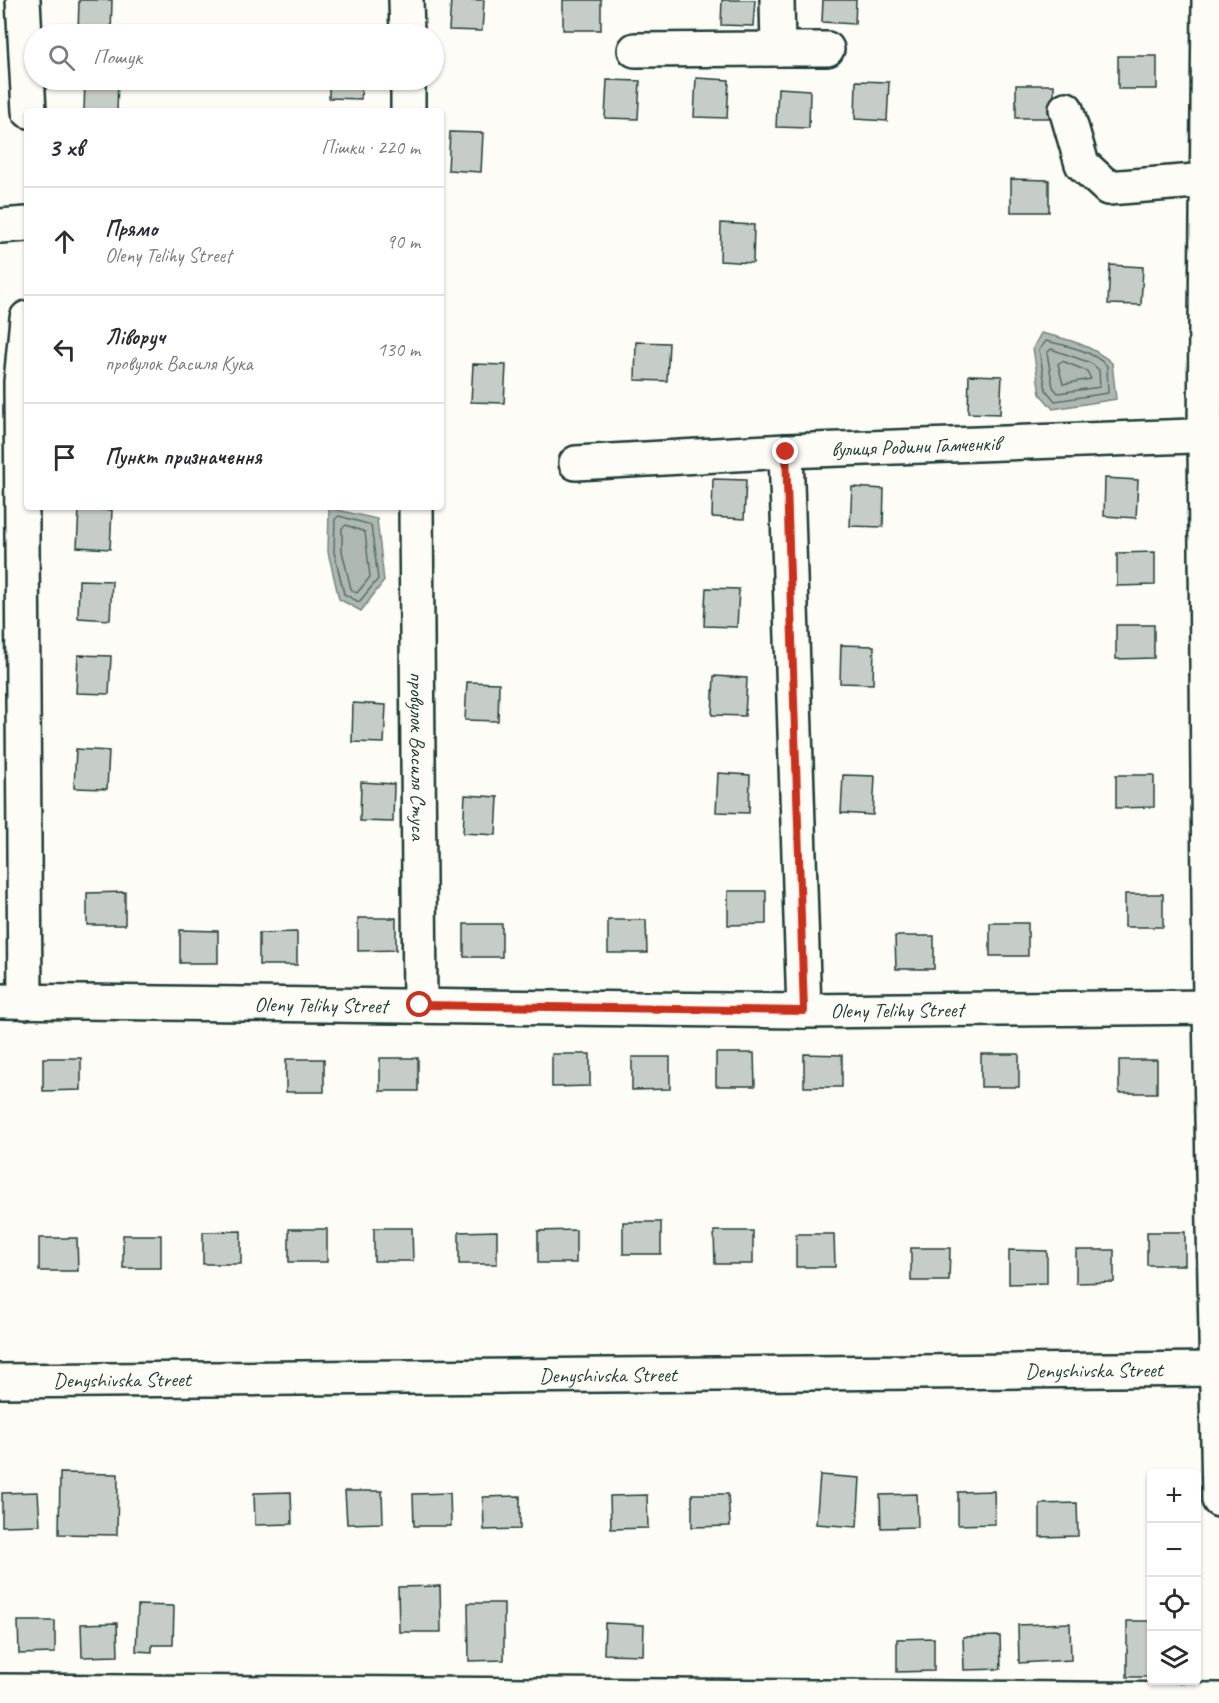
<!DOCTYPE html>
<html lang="uk">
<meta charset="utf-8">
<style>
body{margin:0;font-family:Caveat,sans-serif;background:#f7f7f7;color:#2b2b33}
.controls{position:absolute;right:18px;bottom:18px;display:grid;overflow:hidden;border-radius:6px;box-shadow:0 2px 4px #0004}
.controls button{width:54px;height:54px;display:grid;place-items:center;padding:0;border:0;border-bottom:2px solid #e1e1e2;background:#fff;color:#2b2b33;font:30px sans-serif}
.stop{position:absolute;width:18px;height:18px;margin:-14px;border:4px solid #c8321e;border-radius:50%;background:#fff}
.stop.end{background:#c8321e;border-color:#fff;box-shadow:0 2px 6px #0008}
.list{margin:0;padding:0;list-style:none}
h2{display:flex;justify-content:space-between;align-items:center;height:78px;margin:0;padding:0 24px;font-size:26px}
h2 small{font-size:20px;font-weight:400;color:#7c7c81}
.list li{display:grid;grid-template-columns:39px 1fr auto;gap:18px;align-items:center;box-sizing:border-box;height:108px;padding:0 24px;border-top:2px solid #e1e1e2}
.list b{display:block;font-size:22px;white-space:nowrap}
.list p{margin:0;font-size:20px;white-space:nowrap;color:#7c7c81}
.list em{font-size:20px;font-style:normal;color:#7c7c81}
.icon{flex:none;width:33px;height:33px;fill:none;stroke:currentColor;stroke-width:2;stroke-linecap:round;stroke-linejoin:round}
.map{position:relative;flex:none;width:1219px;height:1703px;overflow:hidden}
.search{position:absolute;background:#fff;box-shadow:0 2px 4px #0004;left:24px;top:24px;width:420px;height:66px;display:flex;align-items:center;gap:15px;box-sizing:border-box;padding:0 21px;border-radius:33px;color:#7c7c81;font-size:22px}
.panel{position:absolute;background:#fff;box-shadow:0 2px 4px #0004;left:24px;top:108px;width:420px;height:402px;border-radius:6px}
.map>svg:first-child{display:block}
.water{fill:#aeb8b1;stroke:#75877f;stroke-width:1.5}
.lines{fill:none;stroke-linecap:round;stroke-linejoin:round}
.shore{stroke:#586e66;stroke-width:1.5}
.building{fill:#c6cdc7;stroke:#1f3d34;stroke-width:1.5}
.minor-casing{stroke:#1f3d34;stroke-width:38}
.minor{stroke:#fdfcf7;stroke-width:33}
.route{stroke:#c8321e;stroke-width:8}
.labels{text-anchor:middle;stroke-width:4.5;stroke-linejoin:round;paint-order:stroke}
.street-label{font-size:21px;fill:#1f3d34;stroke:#fdfcf7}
</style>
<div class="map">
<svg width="1219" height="1703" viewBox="0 0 1219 1703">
<rect width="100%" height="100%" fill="#fdfcf7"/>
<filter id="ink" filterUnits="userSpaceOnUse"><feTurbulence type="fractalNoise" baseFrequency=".0167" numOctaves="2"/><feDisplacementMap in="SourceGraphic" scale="12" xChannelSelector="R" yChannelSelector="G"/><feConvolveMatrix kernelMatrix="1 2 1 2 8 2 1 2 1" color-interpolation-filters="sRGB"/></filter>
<g filter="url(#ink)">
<g class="water">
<path d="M1041 333C1068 339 1091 345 1112 363L1116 399 1053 409 1040 394 1033 348Z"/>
<path d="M329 508 377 519 384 581 361 611 339 599 328 552Z"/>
</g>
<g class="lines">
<g class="shore">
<path d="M1046 341C1068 346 1091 350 1107 366L1108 393 1055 401 1046 390 1039 350Z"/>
<path d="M1051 349 1091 363 1099 370 1100 387 1058 393 1053 387 1047 353Z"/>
<path d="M1062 361 1087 371 1091 379 1063 384 1058 364Z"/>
<path d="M339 516 371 525 378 579 359 602 344 594 334 552 335 519Z"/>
<path d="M346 525 365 532 370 577 357 593 351 589 342 551V528Z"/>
</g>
</g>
<g class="building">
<path d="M79 0H112L111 34H78Z"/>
<path d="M451 0H484L482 31 449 30Z"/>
<rect x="563" y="0" width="38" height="30"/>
<path d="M722 0H755L753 26 721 25Z"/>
<path d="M823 0H856L855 24 822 22Z"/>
<rect x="1118" y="56" width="39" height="33"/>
<path d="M696 78 729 80 727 118 694 117Z"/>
<path d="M85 80H118L117 111H84Z"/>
<path d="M329 80H362L361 99 329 98Z"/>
<path d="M607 80 640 81 638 119 605 118Z"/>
<path d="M856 81 889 82 887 121 855 119Z"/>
<rect x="1016" y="85" width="38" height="33"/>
<path d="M778 88 810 90 809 128 776 127Z"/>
<path d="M450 132 483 133 481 172 448 170Z"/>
<path d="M1011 179 1049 180V212H1011Z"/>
<path d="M721 223 754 225 753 263 720 261Z"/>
<path d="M1110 265 1143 267 1141 305 1108 304Z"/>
<path d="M636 342 669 343 667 381 635 380Z"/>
<path d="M473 364 506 365 504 403 471 402Z"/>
<path d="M969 375 1002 376 1000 414 968 413Z"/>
<path d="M1105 478 1138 480 1136 518 1104 516Z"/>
<path d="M713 479 746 480 744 519 712 517Z"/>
<path d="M852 487 884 489 883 527 850 526Z"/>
<path d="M79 509 112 510 110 549 77 547Z"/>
<path d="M1155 552V585L1117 586V553Z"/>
<path d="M79 580 112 581 110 620 78 618Z"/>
<path d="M706 588 739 589 737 627 704 626Z"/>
<path d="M1116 625H1154V658L1116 659Z"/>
<path d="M841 645 874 646 873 684 840 683Z"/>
<path d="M78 655 111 656 109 694 76 693Z"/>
<path d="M714 676 747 678 745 716 712 715Z"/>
<path d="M467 682 499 683 498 721 465 720Z"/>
<path d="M353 703 386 705 384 743 352 742Z"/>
<path d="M76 749 109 751 107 789 74 788Z"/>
<path d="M718 773 750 775 749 813 716 812Z"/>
<path d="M843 775 875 776 873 815 841 813Z"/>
<path d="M1116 775H1154V807L1116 808Z"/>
<path d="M361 782 394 784 393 822 360 821Z"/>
<path d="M465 795 498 797 496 835 463 833Z"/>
<path d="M728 891H766V924L728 925Z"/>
<path d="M125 892V925H87V893Z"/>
<rect x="1125" y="894" width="38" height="33"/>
<path d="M358 918H396V950L358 951Z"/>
<path d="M608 920H646L647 953H608Z"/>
<rect x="990" y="923" width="38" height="33"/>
<rect x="464" y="924" width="38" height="33"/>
<path d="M180 930 218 931V963H180Z"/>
<path d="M297 932V965H259V933Z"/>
<path d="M895 936H934V969H896Z"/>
<path d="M716 1053H754L755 1086H716Z"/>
<path d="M552 1054H590V1086L552 1087Z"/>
<path d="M804 1054 842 1055V1087H804Z"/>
<rect x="981" y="1054" width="38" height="33"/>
<path d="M632 1057H670V1089L632 1090Z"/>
<path d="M43 1058H81V1090L43 1091Z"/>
<rect x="380" y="1058" width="38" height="33"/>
<rect x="286" y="1059" width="38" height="33"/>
<rect x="1119" y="1060" width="38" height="33"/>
<rect x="623" y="1222" width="38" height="32"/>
<path d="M374 1228H412L413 1261H374Z"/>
<rect x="289" y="1229" width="38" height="33"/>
<path d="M576 1230V1263H538V1231Z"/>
<path d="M241 1231V1264H203V1232Z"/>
<path d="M497 1231V1264H459V1232Z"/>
<path d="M714 1231H753V1264H715Z"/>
<rect x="1147" y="1232" width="38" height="33"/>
<path d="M796 1234H834L835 1267H796Z"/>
<rect x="123" y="1235" width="38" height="33"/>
<path d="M39 1238H77L78 1271H39Z"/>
<path d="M911 1248H950L949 1281H911Z"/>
<path d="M1009 1250 1047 1251V1283L1009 1284Z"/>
<path d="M1076 1250H1114V1282L1076 1283Z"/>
<path d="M60 1473 118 1474 117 1535 59 1534Z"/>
<path d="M820 1475 860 1478 857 1527 816 1524Z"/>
<path d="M345 1491H382L383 1523 347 1524Z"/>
<path d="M994 1491 995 1524 958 1525V1492Z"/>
<path d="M38 1492 40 1525 2 1526V1493Z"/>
<path d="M291 1492 292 1524 255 1525 254 1493Z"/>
<path d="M450 1493 451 1526H414L413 1494Z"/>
<path d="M692 1494H728L730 1526 692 1527Z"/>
<path d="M917 1494 918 1527 881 1528 880 1495Z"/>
<path d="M647 1495 648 1528 611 1529 610 1496Z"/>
<path d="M520 1496V1529L484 1530 483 1497Z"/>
<path d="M1077 1503 1078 1536 1040 1537V1504Z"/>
<path d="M440 1586 441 1632H399L398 1587Z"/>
<path d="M468 1603H504V1660L469 1661Z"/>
<path d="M138 1605 174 1606 173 1645H152V1652L136 1651Z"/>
<path d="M18 1621H55V1653L19 1654Z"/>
<rect x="1127" y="1621" width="25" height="56"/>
<path d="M117 1623 118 1656 82 1657 81 1624Z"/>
<path d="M605 1623 644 1625 643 1655 604 1654Z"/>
<path d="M1070 1623 1071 1660 1019 1663 1018 1625Z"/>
<path d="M1000 1636 1001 1669 964 1670 963 1637Z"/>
<path d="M934 1638V1671L897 1672V1639Z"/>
</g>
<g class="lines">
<defs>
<g id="minor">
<path d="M23 0 29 111"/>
<path d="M406 0 407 34"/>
<path d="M1209 0 1205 436 1210 1007 1219 1500"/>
<path d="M778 49H827"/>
<path d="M635 50 778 49 777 0"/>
<path d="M408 80V111"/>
<path d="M1066 109 1082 164 1108 188 1208 180"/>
<path d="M0 226 27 224"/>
<path d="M786 451 804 1011"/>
<path id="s1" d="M576 463 786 451 1219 435"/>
<path id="s2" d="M416 507 420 1005"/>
<path id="s3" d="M0 1001 804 1011 1219 1007"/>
<path d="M25 1002 21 382 27 318"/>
<path id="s4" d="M0 1381 1219 1369"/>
<path d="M0 1691 1219 1700"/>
</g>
</defs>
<use href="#minor" class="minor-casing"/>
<use href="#minor" class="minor"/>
</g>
</g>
<g class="lines" filter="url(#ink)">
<path class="route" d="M420 1005 804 1011 786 452"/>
</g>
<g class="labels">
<g class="street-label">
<text dy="7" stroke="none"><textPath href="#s1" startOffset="340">вулиця Родини Гамченків</textPath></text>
<text dy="7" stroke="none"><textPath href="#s2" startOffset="249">провулок Василя Стуса</textPath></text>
<text dy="7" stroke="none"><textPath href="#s3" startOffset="321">Oleny Telihy Street</textPath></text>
<text dy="7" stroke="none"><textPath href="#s3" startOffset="897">Oleny Telihy Street</textPath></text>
<text dy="7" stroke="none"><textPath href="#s4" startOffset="1094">Denyshivska Street</textPath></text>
<text dy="7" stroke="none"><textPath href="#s4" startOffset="608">Denyshivska Street</textPath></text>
<text dy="7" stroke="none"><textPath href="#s4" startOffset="122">Denyshivska Street</textPath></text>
</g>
</g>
</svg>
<div class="controls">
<button>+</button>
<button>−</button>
<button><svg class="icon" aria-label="locate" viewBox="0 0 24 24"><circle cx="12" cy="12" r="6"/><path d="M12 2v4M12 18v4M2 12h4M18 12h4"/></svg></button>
<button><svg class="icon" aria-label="layers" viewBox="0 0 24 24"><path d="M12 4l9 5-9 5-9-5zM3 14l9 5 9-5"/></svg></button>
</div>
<div class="stop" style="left:420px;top:1005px"></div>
<div class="stop end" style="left:786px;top:452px"></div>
<div class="search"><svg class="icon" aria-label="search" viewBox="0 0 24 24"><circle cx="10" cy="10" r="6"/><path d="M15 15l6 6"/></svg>Пошук</div>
<section class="panel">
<h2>3 хв<small>Пішки · 220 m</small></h2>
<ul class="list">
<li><svg class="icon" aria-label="ahead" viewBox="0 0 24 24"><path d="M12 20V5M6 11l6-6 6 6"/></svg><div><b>Прямо</b><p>Oleny Telihy Street</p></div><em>90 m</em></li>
<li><svg class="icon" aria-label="left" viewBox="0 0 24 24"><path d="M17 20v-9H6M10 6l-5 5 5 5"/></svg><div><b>Ліворуч</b><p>провулок Василя Кука</p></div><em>130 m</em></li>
<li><svg class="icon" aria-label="arrive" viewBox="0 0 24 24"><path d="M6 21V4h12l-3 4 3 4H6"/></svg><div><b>Пункт призначення</b></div></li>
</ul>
</section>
</div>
